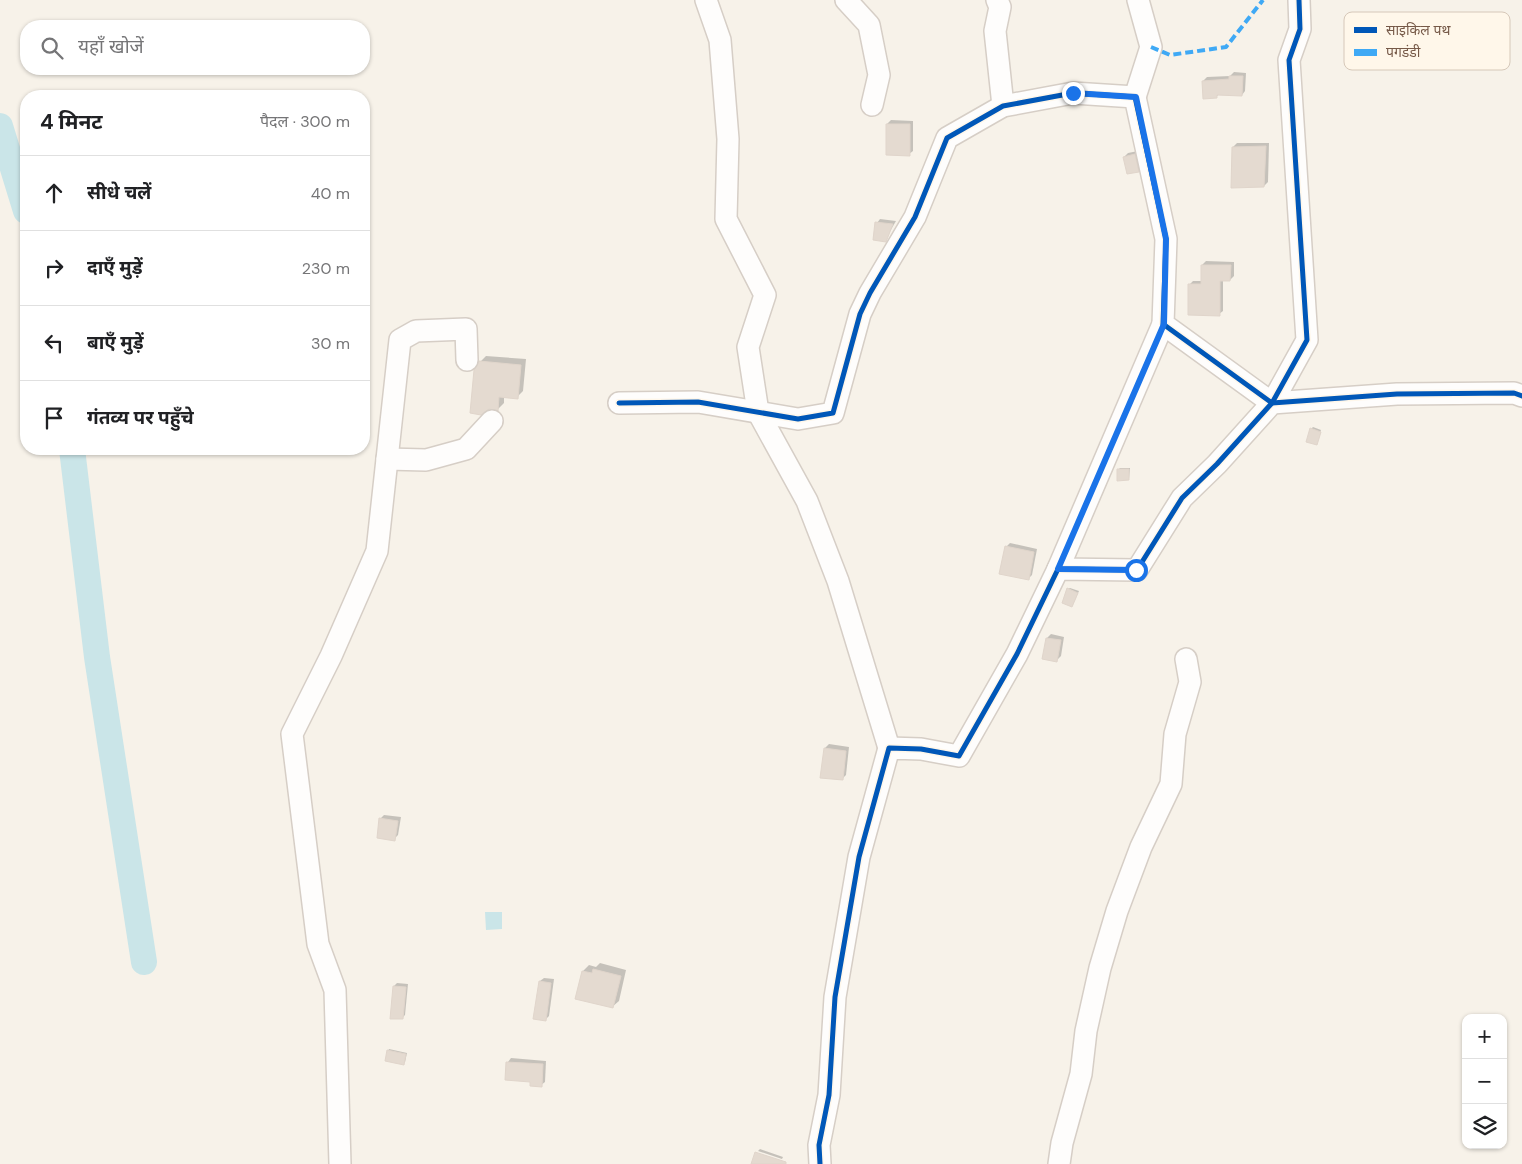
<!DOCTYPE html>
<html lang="hi">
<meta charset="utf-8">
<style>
body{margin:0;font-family:"DM Sans","Noto Sans Devanagari",sans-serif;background:#f6f6f6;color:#202124}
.controls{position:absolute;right:15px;bottom:15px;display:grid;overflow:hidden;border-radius:10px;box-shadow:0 1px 4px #0004}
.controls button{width:45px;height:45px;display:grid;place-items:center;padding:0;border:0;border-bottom:1px solid #e0e0e0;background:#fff;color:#202124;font:25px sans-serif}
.stop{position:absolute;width:15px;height:15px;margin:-11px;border:4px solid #1a73e8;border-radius:50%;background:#fff}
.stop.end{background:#1a73e8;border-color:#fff;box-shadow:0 1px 5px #0008}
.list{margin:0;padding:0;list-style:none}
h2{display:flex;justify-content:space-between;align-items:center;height:65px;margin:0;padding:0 20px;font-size:21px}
h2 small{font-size:16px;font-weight:400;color:#757577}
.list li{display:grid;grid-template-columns:32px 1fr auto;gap:15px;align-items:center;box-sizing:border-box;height:75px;padding:0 20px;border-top:1px solid #e0e0e0}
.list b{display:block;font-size:19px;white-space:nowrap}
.list em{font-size:16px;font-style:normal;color:#757577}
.icon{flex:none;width:28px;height:28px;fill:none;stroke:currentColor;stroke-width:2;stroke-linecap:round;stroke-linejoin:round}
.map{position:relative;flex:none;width:1522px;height:1164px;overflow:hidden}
.search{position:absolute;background:#fff;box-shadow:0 1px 4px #0004;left:20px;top:20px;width:350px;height:55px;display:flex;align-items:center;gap:12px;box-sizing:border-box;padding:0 18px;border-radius:20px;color:#757577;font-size:19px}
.panel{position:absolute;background:#fff;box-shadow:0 1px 4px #0004;left:20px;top:90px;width:350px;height:365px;border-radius:20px}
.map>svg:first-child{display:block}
.water{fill:#cae5e8}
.shadow{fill:#0003}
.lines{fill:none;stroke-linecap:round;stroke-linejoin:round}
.river{stroke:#cae5e8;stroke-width:26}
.building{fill:#e4dad0;stroke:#e0d5cb}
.minor-casing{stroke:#d6cec6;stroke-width:24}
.minor{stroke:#fefdfc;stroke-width:21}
.quiet{stroke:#3fa9f5;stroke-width:4;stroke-dasharray:8 4;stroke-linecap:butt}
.cycleway-casing{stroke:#fff7ea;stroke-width:8}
.cycleway{stroke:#0057b8;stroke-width:5}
.route{stroke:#1a73e8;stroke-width:6}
.key{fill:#fff7ea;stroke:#d6c8b9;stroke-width:1}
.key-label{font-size:14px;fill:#765948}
</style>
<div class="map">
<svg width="1522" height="1164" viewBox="0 0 1522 1164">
<rect width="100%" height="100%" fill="#f7f2e9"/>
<path class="water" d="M485 912H502V929L486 930Z"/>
<g class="shadow">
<path d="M1234 72 1246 73 1245 91 1242 95 1219 94 1216 97 1203 81 1207 77 1230 76Z"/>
<path d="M891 120 913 121V151L909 154 887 124Z"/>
<path d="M1237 143H1269L1268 182 1264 186 1233 147Z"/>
<path d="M1138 151 1142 167 1138 171 1124 157 1128 153Z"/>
<path d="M880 219 896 221 885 240 877 223Z"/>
<path d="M1206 261 1234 262V276L1230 280H1223V311L1219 314 1190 284 1193 281H1202V265Z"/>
<path d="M486 356 526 359 523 391 517 397 504 396V403L498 409 480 362Z"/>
<path d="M1313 427 1321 430 1316 444 1311 429Z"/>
<path d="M1120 468H1130L1129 479 1118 470Z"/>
<path d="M1010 543 1037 549 1032 575 1028 579 1006 547Z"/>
<path d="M1070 588 1079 591 1072 606 1068 589Z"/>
<path d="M1051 634 1064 637 1061 656 1057 660 1047 638Z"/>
<path d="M829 744 849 747 846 775 842 779 825 748Z"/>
<path d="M384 815 401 817 398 835 394 839 380 819Z"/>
<path d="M600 963 626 970 619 1001 612 1007 583 971 589 965 596 967Z"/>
<path d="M544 978 554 979 549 1016 546 1019 540 981Z"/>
<path d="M397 983 408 984 405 1015 402 1018 394 986Z"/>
<path d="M389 1049 407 1053 405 1062 403 1064 388 1051Z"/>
<path d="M511 1058 546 1061 545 1082 541 1085 531 1081 508 1062Z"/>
<path d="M760 1149 783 1157 782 1159 758 1151Z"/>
</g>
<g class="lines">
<g class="river">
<path d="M0 126 26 211"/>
<path d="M72 449 97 657 144 962"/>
</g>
</g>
<g class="building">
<path d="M1229 76H1243L1242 96 1217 95V98L1203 99 1202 81 1229 79Z"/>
<path d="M886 124H910V156L886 155Z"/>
<path d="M1266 146 1264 187 1231 188 1232 147Z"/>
<path d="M1135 154 1139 172 1127 174 1123 157Z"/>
<path d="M875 222 893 224 886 242 873 240Z"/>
<path d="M1201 265H1231L1230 281H1220V316L1188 315V284H1201Z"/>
<path d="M479 361 521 365 518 399 499 397 498 411 489 409 481 415 470 413 474 370Z"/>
<path d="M1310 428 1321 432 1317 445 1306 442Z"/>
<path d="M1117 469H1129V480L1117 481Z"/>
<path d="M1005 546 1034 552 1029 580 999 574Z"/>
<path d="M1067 588 1078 593 1072 607 1062 603Z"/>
<path d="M1046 638 1061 640 1057 662 1042 659Z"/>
<path d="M824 748 846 751 843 780 820 778Z"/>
<path d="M379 818 398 821 395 841 377 838Z"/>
<path d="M593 969 621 976 613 1008 575 999 582 971 592 973Z"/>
<path d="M539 981 551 983 546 1021 533 1019Z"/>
<path d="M393 986 406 987 403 1019H390Z"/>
<path d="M387 1050 406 1054 404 1065 385 1061Z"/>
<path d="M506 1062 543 1064 542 1087 530 1086V1082L505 1080Z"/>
<path d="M755 1152 786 1162V1164H751Z"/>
</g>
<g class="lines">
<defs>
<g id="minor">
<path d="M706 0 720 40 728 139 726 219 765 295 748 347 758 412 807 501 838 581 889 748"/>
<path d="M846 0 869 25 879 75 872 105"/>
<path d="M997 0 1000 7 995 31 1003 106"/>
<path d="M1135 97 1151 47 1138 0"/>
<path d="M619 403 698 402 798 419 833 413 860 314 870 293 915 217 947 138 1003 106 1073 93 1135 97 1166 239 1163 324 1272 403 1307 340 1289 60 1300 29 1299 0"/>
<path d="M387 459 426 460 466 449 492 421"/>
<path d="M1058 569 1163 324"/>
<path d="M340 1164 335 990 318 944 292 734 331 656 377 551 400 340 416 331 466 329 467 360"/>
<path d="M820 1164 819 1145 829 1095 835 997 859 857 889 748 921 749 959 756 1017 654 1058 569 1137 570 1182 498 1217 464 1272 403 1397 394 1514 393 1522 396"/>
<path d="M1059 1164 1062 1143 1081 1074 1086 1031 1100 968 1117 911 1141 847 1171 784 1175 734 1190 682 1186 659"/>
</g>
</defs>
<use href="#minor" class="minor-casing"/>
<use href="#minor" class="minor"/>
<path class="quiet" d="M1151 47 1170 55 1226 47 1263 0"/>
<defs>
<g id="cycleway">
<path d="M619 403 698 402 798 419 833 413 860 314 870 293 915 217 947 138 1003 106 1073 93 1135 97 1166 239 1163 324 1272 403 1307 340 1289 60 1300 29 1299 0"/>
<path d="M820 1164 819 1145 829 1095 835 997 859 857 889 748 921 749 959 756 1017 654 1058 569 1137 570 1182 498 1217 464 1272 403 1397 394 1514 393 1522 396"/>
</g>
</defs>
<use href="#cycleway" class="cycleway-casing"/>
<use href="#cycleway" class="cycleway"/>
</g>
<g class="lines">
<path class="route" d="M1073 93 1136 97 1166 239 1164 324 1058 569 1136 570"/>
</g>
<rect x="1344" y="12" width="166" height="58" rx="8" class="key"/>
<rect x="1354" y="27" width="23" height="6" fill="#0057b8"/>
<rect x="1354" y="49" width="23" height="7" fill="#3fa9f5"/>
<g class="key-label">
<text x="1386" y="35">साइकिल पथ</text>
<text x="1386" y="57">पगडंडी</text>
</g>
</svg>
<div class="controls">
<button>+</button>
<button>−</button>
<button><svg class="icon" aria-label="layers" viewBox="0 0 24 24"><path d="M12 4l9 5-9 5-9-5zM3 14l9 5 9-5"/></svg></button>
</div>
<div class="stop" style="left:1136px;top:570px"></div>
<div class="stop end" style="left:1073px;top:93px"></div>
<div class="search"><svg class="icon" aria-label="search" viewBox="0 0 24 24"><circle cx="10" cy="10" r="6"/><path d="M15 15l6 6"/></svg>यहाँ खोजें</div>
<section class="panel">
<h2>4 मिनट<small>पैदल · 300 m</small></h2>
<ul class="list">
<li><svg class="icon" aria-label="ahead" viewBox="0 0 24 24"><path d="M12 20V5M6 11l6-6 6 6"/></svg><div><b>सीधे चलें</b></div><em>40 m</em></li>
<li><svg class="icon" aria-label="right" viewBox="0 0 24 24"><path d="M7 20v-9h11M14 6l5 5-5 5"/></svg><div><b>दाएँ मुड़ें</b></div><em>230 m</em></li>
<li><svg class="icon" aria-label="left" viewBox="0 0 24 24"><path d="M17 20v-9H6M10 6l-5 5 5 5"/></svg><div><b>बाएँ मुड़ें</b></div><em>30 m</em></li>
<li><svg class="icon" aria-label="arrive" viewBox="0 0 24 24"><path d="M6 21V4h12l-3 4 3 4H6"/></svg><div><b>गंतव्य पर पहुँचे</b></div></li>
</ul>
</section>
</div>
